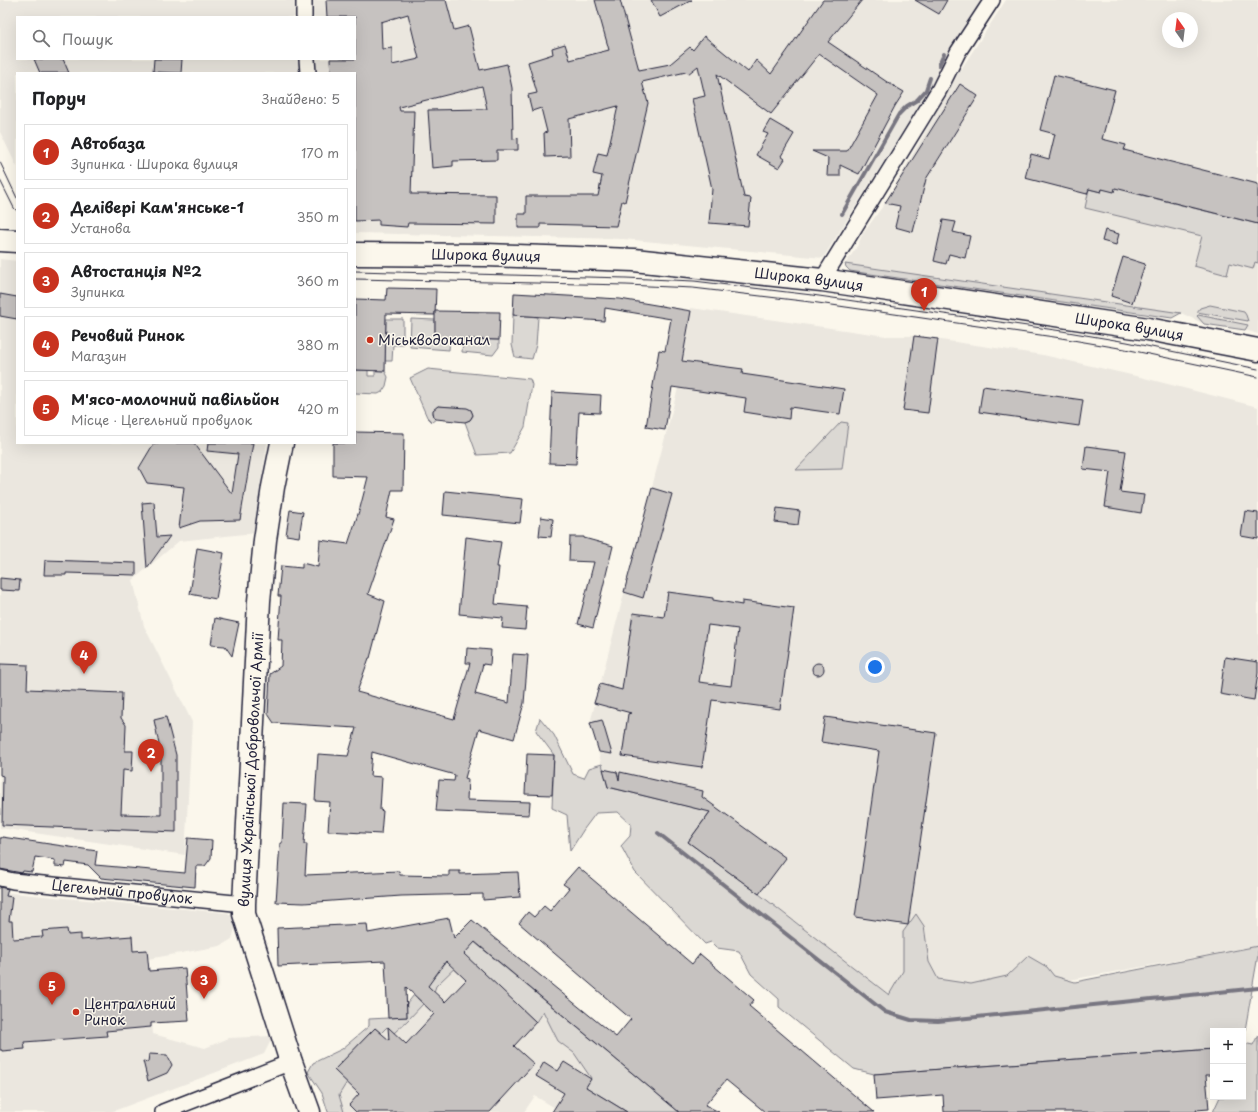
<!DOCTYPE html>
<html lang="uk">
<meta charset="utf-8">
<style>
body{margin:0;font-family:"Playpen Sans",sans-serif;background:#f6f6f6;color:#202124}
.controls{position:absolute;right:12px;bottom:12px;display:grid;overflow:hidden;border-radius:0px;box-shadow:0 4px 16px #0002}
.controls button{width:36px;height:36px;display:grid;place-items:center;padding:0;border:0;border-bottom:1px solid #e0e0e0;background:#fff;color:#202124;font:20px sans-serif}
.compass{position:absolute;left:1162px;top:12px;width:36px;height:36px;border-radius:50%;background:#fff;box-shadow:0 4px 16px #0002;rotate:346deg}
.you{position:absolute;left:875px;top:667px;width:14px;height:14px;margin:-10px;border:3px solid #fff;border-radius:50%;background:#1a73e8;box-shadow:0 0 0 6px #1a73e833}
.badge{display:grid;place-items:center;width:26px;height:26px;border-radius:50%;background:#c8321e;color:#fff;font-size:13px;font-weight:700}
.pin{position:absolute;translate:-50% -33px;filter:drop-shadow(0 1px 2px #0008)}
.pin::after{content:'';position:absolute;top:21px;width:14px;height:12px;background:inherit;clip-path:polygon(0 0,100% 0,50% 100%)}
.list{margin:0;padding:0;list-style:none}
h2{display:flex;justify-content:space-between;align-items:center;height:52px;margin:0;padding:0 16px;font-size:17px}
h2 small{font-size:13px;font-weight:400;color:#757577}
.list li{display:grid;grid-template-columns:26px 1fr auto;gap:12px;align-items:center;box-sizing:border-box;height:56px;margin:0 8px 8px;padding:0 8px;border:1px solid #e0e0e0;border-radius:0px}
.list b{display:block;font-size:15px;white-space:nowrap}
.list p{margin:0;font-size:13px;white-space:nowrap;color:#757577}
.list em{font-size:13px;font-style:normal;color:#757577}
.icon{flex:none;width:22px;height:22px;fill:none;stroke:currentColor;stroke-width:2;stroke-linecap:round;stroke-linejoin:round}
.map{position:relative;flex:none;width:1258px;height:1112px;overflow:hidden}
.search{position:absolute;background:#fff;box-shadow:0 4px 16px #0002;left:16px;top:16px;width:340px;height:44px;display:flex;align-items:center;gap:10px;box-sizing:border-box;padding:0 14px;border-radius:0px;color:#757577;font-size:15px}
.panel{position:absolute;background:#fff;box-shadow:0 4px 16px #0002;left:16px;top:72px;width:340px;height:372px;border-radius:0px}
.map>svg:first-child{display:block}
.built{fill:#ebe7df;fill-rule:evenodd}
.green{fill:#dbd8d3;stroke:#7e7d87}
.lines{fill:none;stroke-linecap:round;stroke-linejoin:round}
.stream{stroke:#787681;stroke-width:4}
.building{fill:#c6c2c0;stroke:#22223b;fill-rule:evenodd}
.street-casing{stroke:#22223b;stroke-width:18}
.secondary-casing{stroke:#22223b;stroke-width:25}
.street{stroke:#fbf7ec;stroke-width:15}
.secondary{stroke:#fbf7ec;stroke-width:22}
.tram{stroke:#22223b;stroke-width:1}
.poi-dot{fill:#c8321e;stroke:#fbf7ec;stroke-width:1.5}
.labels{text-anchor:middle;stroke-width:3;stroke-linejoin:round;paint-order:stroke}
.street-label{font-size:14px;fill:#22223b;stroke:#fbf7ec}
.poi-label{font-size:14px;fill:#22223b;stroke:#fbf7ec;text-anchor:start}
</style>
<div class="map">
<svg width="1258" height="1112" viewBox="0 0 1258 1112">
<rect width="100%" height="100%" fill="#fbf7ec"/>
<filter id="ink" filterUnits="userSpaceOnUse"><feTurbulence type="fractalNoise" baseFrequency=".025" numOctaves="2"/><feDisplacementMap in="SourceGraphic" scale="8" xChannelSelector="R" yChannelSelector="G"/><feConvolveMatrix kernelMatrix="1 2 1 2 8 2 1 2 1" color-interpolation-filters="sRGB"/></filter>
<g filter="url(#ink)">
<g class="built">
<path d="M0 0H985L823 258 623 239 355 233V73H17V167L0 132ZM17 17H355V59H17Z"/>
<path d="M1006 0H1258V334L1245 330 1204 324 1181 313 845 264 857 247 862 235 885 203 958 74ZM1168 18H1192V42H1168Z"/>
<path d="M0 259 17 261V443H267L254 533 179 541 133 580 144 626 192 722 185 855 0 828Z"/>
<path d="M691 308 886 336H914L1043 355 1140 377 1258 407V946L931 1005 889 995 759 894 688 842 670 802 608 787 590 723 678 388Z"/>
<path d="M0 892 228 913 234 918 235 928 232 939 220 946 148 959 153 1034 205 1048 229 1038 273 1036 264 1054 111 1112H0Z"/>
<path d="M453 952 543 1011 660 1112H562L535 1096 524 1112H337L328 1072 374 1024 388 1018 407 1017 406 1005 421 986 436 976Z"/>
</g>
<g class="green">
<path d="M1124 151 1139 154 1129 192 1258 224V263L1255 262 1253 269 1230 263 1227 275 1194 266 1202 236 1085 208 1089 189 1101 192Z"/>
<path d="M845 264 1181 313 1172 318 850 271 846 267Z"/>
<path d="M1210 305 1244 312 1246 315 1248 321 1197 312 1200 308Z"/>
<path d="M513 315 538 317 536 345 532 359 515 357 512 345Z"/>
<path d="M1198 315 1248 325 1245 330 1204 324 1197 316Z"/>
<path d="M386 319H403V345H393L392 361H385Z"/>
<path d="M411 319 435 320V338L450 339 449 350 410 347Z"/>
<path d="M463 339 499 340V347L493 355 462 352Z"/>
<path d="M428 369 530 379 532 385 525 427 510 453 477 455 465 422 470 420 473 416 471 410 469 409 438 406C432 410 431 415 436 419L432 422 427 417 410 378Z"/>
<path d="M355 370H368V376H375V370L385 371 388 377 386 386 382 392 378 394 355 393Z"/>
<path d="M841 422 848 423 842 469 796 470Z"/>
<path d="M540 718 554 735 573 774 584 778 589 768 602 764 608 787 699 809 714 806 688 842 759 894 889 995 903 971V932L916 914 924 926 929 962 938 979 971 984 1007 976 1028 956 1047 967 1054 976 1075 982 1258 946V955L1243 1042V1031H1213V1049L874 1074 854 1069 779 1007V999L751 974 739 951 717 948 711 942 705 944 635 872 621 846 630 836 631 824 618 812 596 813 584 829 570 851 567 815 552 808 554 755 536 731Z"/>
<path d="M461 931 679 1112H627L586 1087 591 1078 574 1053 558 1041 543 1011 536 1022 466 957 436 986 434 992 428 986 417 998 423 1004 408 1020 394 1033 387 1027 381 1033 375 1028 335 1070 347 1082 339 1095 344 1112H328L322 1093 308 1072 313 1063 342 1049 369 1026V1019L407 1017 406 1005 421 986 436 976 453 952 461 937Z"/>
<path d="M1258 1035V1112H1213L1220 1097H1243V1043L1253 1045Z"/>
</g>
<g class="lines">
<g class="stream">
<path d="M939 65 944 54"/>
<path d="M842 214 899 114 907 106 917 100 926 90 930 78"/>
<path d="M658 833 885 1012 911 1020 938 1021 1258 988"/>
</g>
</g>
<g class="building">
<path d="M326 0H446L454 30 469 26 480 70 507 64 512 88 513 139 518 138V150H497V160L453 161V166L432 168 428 110 487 109 482 86 399 107 400 111H414L411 194 496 195V224L408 223 407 227 379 225V220L355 221V73H331L330 59H355V17H327ZM408 14 419 59 392 65V48L382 49 381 22Z"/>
<path d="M595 0H620L639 70 670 64 690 47 693 50 704 36 748 72 756 60 771 74 823 0H862L828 42 887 82 904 92 895 106 859 174 840 165V176H827L828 158 812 151H847L878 95 819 54 771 114 717 74 744 197 751 198 748 226 709 223 712 189 692 99 705 96 698 66 688 74 686 72 642 82 648 103 625 202 622 201 616 226 540 224V228H518V214H526V196H598L602 176 593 174 598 153 607 155 618 106 569 119 570 156 545 157 544 133 547 132 541 108 532 111 528 95 537 93 528 62 553 54 552 48 565 44 570 60 609 50Z"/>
<path d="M651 0H692L660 17Z"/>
<path d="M915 0H947L939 14Z"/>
<path d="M34 59H63L69 73H40Z"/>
<path d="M154 59H182L181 73 153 72Z"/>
<path d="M1054 75 1115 90 1102 139 1126 145 1124 150 1258 184V224L1115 188 1114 192 1102 189 1101 192 1089 189 1087 194 1025 178 1031 154 1049 159 1055 134 1040 130Z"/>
<path d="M960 84 978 96 926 179 913 232 895 227 900 206 885 203Z"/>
<path d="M770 120 794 134 781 156 785 159 779 168 756 155 768 134 763 132Z"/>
<path d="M943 220 956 222 953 232 970 236 965 258 949 254 946 264 934 261Z"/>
<path d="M1105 230 1119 234 1116 245 1102 241Z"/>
<path d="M1123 257 1145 264 1132 303 1111 296Z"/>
<path d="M387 288 436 289 435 315 386 314 385 371 355 370V299L386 300Z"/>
<path d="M514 293 620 299 691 311 682 361 743 369 742 374 844 389 840 414 790 407 789 419 744 412 746 398 672 387 665 430 646 427 659 350 665 351 671 319 605 308 604 321 513 315Z"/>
<path d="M0 294 17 297V319L0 316Z"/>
<path d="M435 311 500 312 499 340 435 338Z"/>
<path d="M914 336 938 339 928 413 903 410Z"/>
<path d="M983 386 1083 400 1079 426 979 412Z"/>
<path d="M552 392 601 395 600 413 579 412 576 464 549 463Z"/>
<path d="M438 406 467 408 471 410 473 415 470 420 465 422 436 419 434 417 433 412V410Z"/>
<path d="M355 432 404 433 403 490H392L386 517 394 519 368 594 385 601 370 658H369L357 692 454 719 470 663H466L467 648 491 650 490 665 483 664 475 694 509 703 513 654 528 655 524 703 514 739 479 729 465 778 468 779 467 800 530 802 529 815 436 811 439 780 454 781 455 775 372 752 370 776 382 777 380 810 383 811 381 834 328 831 330 802 315 801 318 754 348 756 356 728 274 723 268 714 270 674 281 666 282 640H278L281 596H278L281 566 302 568V563L318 567 320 540 348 544 360 508 368 477 333 476V443H355Z"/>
<path d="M154 443H194L232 494 238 454 207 451 208 443H253L240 520 200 521 179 528 184 487 147 483 139 468Z"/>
<path d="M1086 446 1126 451 1120 492 1144 495 1141 513 1105 507 1110 472 1083 469Z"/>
<path d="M652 488 672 494 643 598 624 592Z"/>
<path d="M445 491 523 499 520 523 443 515Z"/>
<path d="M154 502 157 537 170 536 147 568 142 503Z"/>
<path d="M777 508 800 511 798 525 775 522Z"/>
<path d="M290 510 303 512 299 537 286 535Z"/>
<path d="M1245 511 1258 513V539L1241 536Z"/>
<path d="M541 517 553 519 551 537 539 536Z"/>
<path d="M466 537 501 542 497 567H499L495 604 527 607 525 630 502 628 503 618 459 614Z"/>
<path d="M570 537H584V538L613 546 593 628 578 624 594 562 569 561Z"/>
<path d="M197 548 224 553 216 599 190 594Z"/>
<path d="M45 560 136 563V575L66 573V575H44Z"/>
<path d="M0 578 20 580 19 591 0 590Z"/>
<path d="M668 592 713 598V600L742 605V601L794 608 780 709 712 700 702 767 622 756 628 714 631 713 594 703 600 684 622 690 633 613 664 617ZM708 625 738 629 731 686 699 682Z"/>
<path d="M215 618 239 623 232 656 225 646 211 645Z"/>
<path d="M1225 657 1258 662V673L1254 700 1220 694Z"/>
<circle cx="818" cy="669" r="6"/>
<path d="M0 664 28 665 27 689 122 693 121 718 126 725 125 751H133L132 771 123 770 121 814 161 815V754L154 720 166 717 176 755V832L2 825 3 776 0 775Z"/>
<path d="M825 717 936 733 908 925 855 917 879 751 821 742Z"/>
<path d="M602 720 612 754 599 752 590 723Z"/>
<path d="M527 754 554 755 552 795 525 794Z"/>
<path d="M603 769 617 772 619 780 620 772 703 791 702 797 786 858 759 894 688 842 710 812 608 787Z"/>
<path d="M284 803 307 804 304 844H307L305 875 399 871 400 875 449 876V871H460V874L518 872 520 897 483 900V894L401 896 304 903 276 902 280 843H282Z"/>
<path d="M2 837 97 851 95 865 185 873 188 838 212 840 211 858 205 866H196L195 887 101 878 88 865 66 862 65 867 55 866V860L35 857 32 872 23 871 22 873 0 869V838H2Z"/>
<path d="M578 867 692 964 700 954 754 1000 749 1006 874 1112H765L726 1080 705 1105 719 1112H679L475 942 464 954 536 1022 514 1046 534 1064 490 1112H356L349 1105 359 1094 334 1070 375 1028 389 1040 388 1027 406 1044 434 1014 406 987 407 1017 388 1018 385 961 278 966 277 928 367 924 368 933 449 918 454 938 472 920 616 1037 631 1019 519 923 528 912 534 917 544 906 550 911 569 888 563 884ZM446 961 466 980 445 1002 428 986Z"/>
<path d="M0 887 8 889 6 896 12 897 9 921H12L13 939 43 937 42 931 67 929 68 935 81 934V940L132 936 133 951 147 950 149 971 185 968 189 1021 151 1023V1027L106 1031 107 1036 24 1042 25 1049 2 1051V1050H0Z"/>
<path d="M1213 1049V1075H1206L1209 1109 1196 1110 1197 1112H944L943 1095 876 1100 874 1074Z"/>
<path d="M149 1054 167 1055 172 1065 167 1073 148 1081 143 1061 148 1062Z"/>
<path d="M544 1062 558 1071 564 1062 591 1079 586 1087 627 1112H552L564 1093 536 1076Z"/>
</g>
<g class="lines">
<defs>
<g id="street">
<path d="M304 0V17"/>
<path d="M307 59 308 73"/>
<path d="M822 280 939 90 958 52 992 0"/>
<path id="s1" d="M0 878 13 881 244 904"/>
<path d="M163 1112 291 1062"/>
</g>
<g id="secondary">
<path d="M0 240 17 241"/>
<path id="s2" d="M355 254 486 255 634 260 822 280 1148 329 1258 350"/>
<path d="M282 443 273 487 265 540 259 601 244 904V914L291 1062 309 1112"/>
</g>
</defs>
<use href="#street" class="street-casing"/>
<use href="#secondary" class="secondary-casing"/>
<use href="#street" class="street"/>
<use href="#secondary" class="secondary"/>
<g class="tram">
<path d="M0 162 17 198"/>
<path d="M0 180 14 208 17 211"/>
<path d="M355 271 626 278 694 281 812 295 1062 331 1127 342 1258 369"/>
<path d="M355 279 626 285 693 288 811 302 1061 338 1125 349 1258 377"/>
</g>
</g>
</g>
<g class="poi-dot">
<circle cx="370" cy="340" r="4"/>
<circle cx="76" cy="1012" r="4"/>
</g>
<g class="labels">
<g class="street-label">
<text dy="5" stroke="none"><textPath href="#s2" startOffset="131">Широка вулиця</textPath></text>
<text dy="5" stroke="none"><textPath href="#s2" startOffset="455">Широка вулиця</textPath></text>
<text dy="5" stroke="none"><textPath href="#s2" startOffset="779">Широка вулиця</textPath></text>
<text transform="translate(251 770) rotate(-87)" y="5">вулиця Української Добровольчої Армії</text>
<text dy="5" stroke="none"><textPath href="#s1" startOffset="123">Цегельний провулок</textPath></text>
</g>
<g class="poi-label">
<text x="378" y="345">Міськводоканал</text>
<text x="84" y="1009">Центральний<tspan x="84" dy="16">Ринок</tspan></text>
</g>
</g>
</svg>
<div class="controls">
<button>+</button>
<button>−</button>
</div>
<svg class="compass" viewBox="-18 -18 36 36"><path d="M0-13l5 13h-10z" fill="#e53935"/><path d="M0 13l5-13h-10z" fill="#757577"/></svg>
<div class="you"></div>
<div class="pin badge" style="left:924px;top:311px">1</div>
<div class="pin badge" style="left:151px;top:772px">2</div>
<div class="pin badge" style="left:204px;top:999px">3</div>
<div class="pin badge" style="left:84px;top:674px">4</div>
<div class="pin badge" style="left:52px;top:1005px">5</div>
<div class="search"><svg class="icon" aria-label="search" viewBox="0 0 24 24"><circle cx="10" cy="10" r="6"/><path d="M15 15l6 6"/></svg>Пошук</div>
<section class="panel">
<h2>Поруч<small>Знайдено: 5</small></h2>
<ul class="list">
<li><span class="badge">1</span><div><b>Автобаза</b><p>Зупинка · Широка вулиця</p></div><em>170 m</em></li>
<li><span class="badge">2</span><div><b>Делівері Кам'янське-1</b><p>Установа</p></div><em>350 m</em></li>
<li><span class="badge">3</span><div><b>Автостанція №2</b><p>Зупинка</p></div><em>360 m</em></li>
<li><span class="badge">4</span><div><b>Речовий Ринок</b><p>Магазин</p></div><em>380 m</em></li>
<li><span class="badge">5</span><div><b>М'ясо-молочний павільйон</b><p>Місце · Цегельний провулок</p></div><em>420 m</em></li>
</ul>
</section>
</div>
